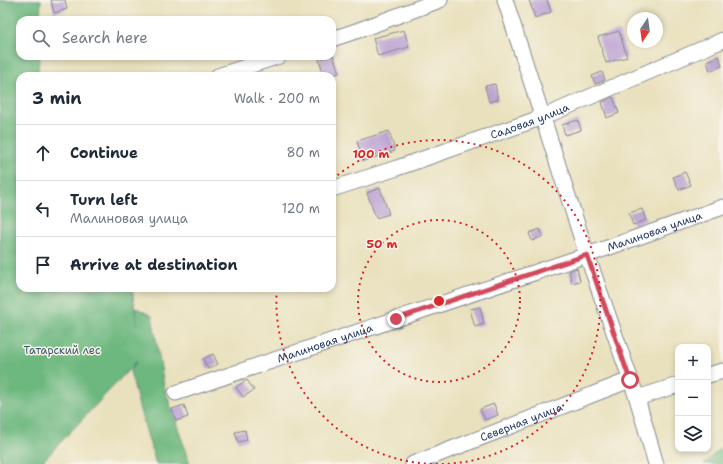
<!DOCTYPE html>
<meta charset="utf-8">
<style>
body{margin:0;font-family:"Shantell Sans",sans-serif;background:#f2f2f3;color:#1f2937}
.controls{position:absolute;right:12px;bottom:12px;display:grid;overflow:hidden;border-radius:8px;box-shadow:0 2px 6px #0003}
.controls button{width:36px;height:36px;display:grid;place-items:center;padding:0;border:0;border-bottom:1px solid #e0e1e3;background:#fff;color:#1f2937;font:20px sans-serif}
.compass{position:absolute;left:627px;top:12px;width:36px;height:36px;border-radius:50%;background:#fff;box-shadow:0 2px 6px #0003;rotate:193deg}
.stop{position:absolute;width:12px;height:12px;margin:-9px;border:3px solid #d1495b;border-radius:50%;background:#fff}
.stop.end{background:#d1495b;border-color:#fff;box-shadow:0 1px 4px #0008}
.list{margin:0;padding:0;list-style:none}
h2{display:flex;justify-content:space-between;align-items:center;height:52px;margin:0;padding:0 16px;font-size:17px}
h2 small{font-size:13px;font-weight:400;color:#747a83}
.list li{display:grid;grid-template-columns:26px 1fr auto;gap:12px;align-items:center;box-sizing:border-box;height:56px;padding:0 16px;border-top:1px solid #e0e1e3}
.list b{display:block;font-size:15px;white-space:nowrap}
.list p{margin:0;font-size:13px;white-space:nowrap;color:#747a83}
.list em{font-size:13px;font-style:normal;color:#747a83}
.icon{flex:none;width:22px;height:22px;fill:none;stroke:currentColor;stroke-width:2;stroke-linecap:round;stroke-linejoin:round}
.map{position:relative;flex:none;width:723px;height:464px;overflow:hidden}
.search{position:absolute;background:#fff;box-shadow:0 2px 6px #0003;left:16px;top:16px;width:320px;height:44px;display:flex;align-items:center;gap:10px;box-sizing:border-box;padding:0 14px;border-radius:12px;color:#747a83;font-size:15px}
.panel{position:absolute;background:#fff;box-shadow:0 2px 6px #0003;left:16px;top:72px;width:320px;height:220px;border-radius:12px}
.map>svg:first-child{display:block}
.forest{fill:#6db87f;stroke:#44746e}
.building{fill:#bca2d4}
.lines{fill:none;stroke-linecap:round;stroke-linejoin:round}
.minor-casing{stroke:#82888e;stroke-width:17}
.minor{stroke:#fff;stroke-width:15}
.route{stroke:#d1495b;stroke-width:5}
.ring{fill:none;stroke:#d62828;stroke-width:2;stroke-dasharray:2 4}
.labels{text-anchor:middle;stroke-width:3;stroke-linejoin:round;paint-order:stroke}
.street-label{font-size:11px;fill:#1b2f5e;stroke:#f7f3e8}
.park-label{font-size:11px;fill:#36596c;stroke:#f7f3e8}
.centre{fill:#d62828;stroke:#f7f3e8;stroke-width:2}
.ring-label{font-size:12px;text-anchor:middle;font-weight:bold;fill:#d62828;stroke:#f7f3e8;stroke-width:3;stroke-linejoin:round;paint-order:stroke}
</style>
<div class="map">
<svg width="723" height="464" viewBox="0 0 723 464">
<rect width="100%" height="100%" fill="#f7f3e8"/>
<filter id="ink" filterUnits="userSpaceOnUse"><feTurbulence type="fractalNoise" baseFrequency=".025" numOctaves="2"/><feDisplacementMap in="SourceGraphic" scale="8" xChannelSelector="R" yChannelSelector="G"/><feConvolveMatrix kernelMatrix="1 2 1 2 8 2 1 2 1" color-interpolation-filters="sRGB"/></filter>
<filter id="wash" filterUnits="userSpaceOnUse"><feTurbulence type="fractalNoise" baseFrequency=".012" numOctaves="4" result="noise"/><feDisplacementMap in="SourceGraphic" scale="16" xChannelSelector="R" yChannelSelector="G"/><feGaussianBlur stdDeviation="0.9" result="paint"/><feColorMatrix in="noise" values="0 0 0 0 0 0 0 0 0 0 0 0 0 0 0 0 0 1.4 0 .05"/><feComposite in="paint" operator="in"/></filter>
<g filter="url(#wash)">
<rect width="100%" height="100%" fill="#e9e1bd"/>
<g class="forest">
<path d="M0 0H41L40 20H20V56H39L38 76H20V288H132L137 325 135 307 152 316 164 386 190 464H156L140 410 130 371 137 361 40 464H0Z"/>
<path d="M723 446V464H704Z"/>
</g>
<g id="blocks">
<g class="building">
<path d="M51 0H65L67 9 54 13Z"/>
<path d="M529 0H547L551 12 535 18Z"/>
<path d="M404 30 409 47 378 56 373 38Z"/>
<path d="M619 31 627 57 606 63 598 37Z"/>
<path d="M332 55H333L339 73 331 76H324L319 59 332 56Z"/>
<path d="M719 56 722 66 710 71 707 61Z"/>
<path d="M602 72 605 80 595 84 592 76Z"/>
<path d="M495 84 498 100 489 102 485 86Z"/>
<path d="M613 97 619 113 607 118 602 102Z"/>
<path d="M578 120 581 130 565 135 562 125Z"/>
<path d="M389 131 395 151 363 161 357 141Z"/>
<path d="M685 172 691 185 679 190 673 177Z"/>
<path d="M380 188 389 214 376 218 367 193Z"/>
<path d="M642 209 646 220 633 225 629 213Z"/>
<path d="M540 229 543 236 532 241 529 233Z"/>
<path d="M577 268 580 281 572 283 569 271Z"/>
<path d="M480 307 484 324 475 327 470 309Z"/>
<path d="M213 354 218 364 208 369 203 359Z"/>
<path d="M247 380 254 390 243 397 236 387Z"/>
<path d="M494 404 498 415 485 420 480 409Z"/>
<path d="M184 405 188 417 176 421 172 409Z"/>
<path d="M245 430 247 440 238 442 235 432Z"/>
</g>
</g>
</g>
<g filter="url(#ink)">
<use href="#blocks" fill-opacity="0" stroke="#82888e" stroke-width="1"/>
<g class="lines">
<defs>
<g id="minor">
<path d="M505 0 587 255 637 398 656 464"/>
<path d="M332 39 359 30 440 0"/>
<path d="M218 76 279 56"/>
<path id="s1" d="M332 189 397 168 543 117 723 40"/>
<path d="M708 375 723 371"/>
<path id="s2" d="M176 393 587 255 723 207"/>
<path d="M637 398 678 385"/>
<path id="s3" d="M413 464 630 380"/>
</g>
</defs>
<use href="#minor" class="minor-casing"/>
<use href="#minor" class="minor"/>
</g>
</g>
<g class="lines" filter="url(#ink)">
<path class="route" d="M396 319 587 255 630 380"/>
</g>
<g class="ring">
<circle cx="439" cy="301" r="81"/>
<path d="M333 179A162 162 0 1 1 277 288"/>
</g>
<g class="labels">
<g class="street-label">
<text dy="4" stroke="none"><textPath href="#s1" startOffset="209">Садовая улица</textPath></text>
<text dy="4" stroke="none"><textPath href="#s2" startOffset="505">Малиновая улица</textPath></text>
<text dy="4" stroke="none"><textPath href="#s2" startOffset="157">Малиновая улица</textPath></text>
<text dy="4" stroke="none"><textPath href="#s3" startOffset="116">Северная улица</textPath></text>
</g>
<g class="park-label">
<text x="62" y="354">Татарский лес</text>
</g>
</g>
<circle cx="439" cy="301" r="6" class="centre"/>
<g class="ring-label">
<text x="371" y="158">100 m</text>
<text x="382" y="248">50 m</text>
</g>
</svg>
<div class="controls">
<button>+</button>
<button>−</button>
<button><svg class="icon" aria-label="layers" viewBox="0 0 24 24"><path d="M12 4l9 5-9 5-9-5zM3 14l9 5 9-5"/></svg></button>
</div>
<svg class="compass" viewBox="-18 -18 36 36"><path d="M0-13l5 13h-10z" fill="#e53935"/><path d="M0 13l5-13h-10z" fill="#747a83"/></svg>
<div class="stop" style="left:630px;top:380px"></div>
<div class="stop end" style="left:396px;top:319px"></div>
<div class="search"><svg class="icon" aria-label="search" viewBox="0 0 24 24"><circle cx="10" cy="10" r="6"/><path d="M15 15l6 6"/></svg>Search here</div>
<section class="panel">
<h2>3 min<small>Walk · 200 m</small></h2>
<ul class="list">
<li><svg class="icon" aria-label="ahead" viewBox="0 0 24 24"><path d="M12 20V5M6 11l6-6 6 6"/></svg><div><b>Continue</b></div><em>80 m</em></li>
<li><svg class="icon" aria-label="left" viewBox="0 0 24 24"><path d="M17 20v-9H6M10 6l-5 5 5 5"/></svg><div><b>Turn left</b><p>Малиновая улица</p></div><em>120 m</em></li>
<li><svg class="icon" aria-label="arrive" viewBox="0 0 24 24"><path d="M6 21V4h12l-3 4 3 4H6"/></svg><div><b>Arrive at destination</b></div></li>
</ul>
</section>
</div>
